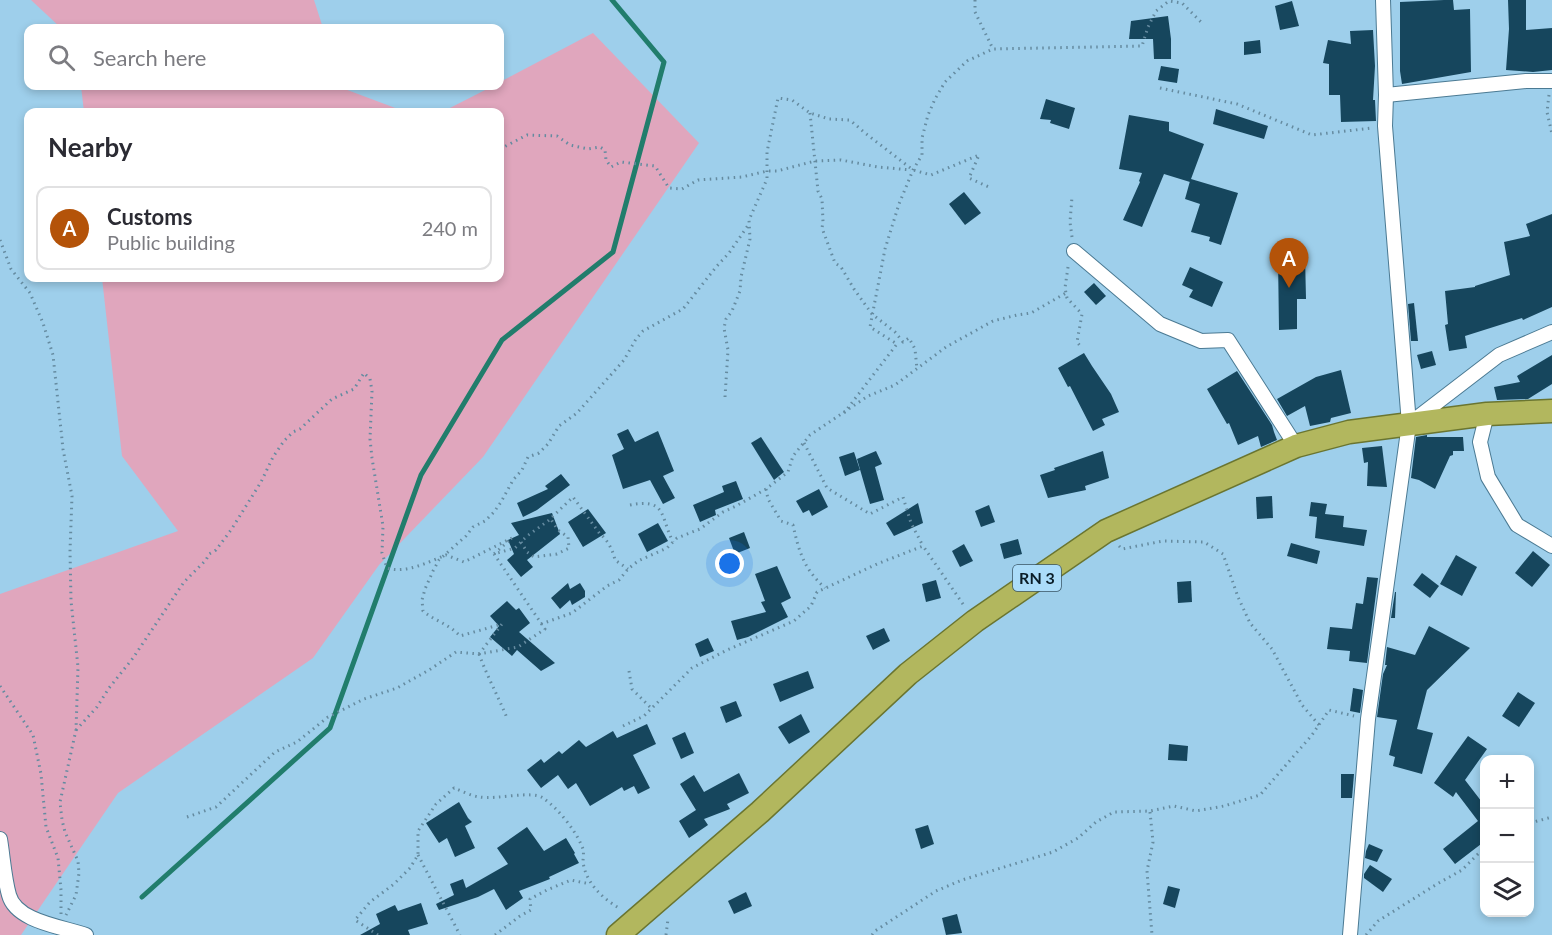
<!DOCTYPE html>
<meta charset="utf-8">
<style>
body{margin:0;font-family:Lato,sans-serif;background:#f2f2f3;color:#2b2b33}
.controls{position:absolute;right:18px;bottom:18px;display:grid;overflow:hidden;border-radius:12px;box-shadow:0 3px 9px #0003}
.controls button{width:54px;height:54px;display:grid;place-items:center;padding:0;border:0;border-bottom:2px solid #e1e1e2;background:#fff;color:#2b2b33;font:30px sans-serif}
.you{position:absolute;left:730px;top:564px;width:21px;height:21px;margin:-15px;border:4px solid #fff;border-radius:50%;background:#1a73e8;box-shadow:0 0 0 9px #1a73e833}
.badge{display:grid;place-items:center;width:39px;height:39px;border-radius:50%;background:#b45309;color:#fff;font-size:20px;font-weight:700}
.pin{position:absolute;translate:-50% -50px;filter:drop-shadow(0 2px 3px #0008)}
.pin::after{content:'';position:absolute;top:32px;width:21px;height:18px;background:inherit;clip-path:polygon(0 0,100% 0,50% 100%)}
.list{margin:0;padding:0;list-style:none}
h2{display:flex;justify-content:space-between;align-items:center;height:78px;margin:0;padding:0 24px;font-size:26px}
h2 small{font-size:20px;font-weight:400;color:#7c7c81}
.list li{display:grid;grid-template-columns:39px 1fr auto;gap:18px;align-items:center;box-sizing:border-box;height:84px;margin:0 12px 12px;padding:0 12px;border:2px solid #e1e1e2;border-radius:12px}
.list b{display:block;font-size:22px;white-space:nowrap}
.list p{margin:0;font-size:20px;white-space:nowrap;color:#7c7c81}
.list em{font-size:20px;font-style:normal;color:#7c7c81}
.icon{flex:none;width:33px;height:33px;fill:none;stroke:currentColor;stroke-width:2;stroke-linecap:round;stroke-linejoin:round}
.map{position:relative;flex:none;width:1552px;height:935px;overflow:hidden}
.search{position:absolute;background:#fff;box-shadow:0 3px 9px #0003;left:24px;top:24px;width:480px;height:66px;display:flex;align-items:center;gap:15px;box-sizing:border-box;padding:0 21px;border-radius:12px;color:#7c7c81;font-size:22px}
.panel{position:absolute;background:#fff;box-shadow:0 3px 9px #0003;left:24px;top:108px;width:480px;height:174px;border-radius:12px}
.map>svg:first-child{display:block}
.green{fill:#e0a6bd}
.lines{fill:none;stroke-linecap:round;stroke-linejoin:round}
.stream{stroke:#217d6c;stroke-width:5}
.building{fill:#16465d}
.minor-casing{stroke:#4b7a93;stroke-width:16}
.trunk-casing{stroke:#6a7530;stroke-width:25}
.path{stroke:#658ba0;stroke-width:3;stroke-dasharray:1.5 4.5;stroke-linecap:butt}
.minor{stroke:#fff;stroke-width:14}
.trunk{stroke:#b2b75e;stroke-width:22}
.labels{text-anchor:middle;stroke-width:6;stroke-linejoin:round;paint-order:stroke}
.shield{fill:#abdcf9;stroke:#3a5666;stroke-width:1.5}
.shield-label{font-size:16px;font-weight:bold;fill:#0a1d27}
</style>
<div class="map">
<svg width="1552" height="935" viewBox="0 0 1552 935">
<rect width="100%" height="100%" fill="#9ecfeb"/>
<g class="green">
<path d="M31 0H314L323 28H61Z"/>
<path d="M593 33 699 143 483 457 379 565 313 658 118 793 21 935H0V594L178 531 122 456 102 278H500V112H442L493 86H500V82Z"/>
<path d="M81 86H341L342 88 406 112H84Z"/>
</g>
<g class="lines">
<path class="stream" d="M142 897 330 728 421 475 502 340 613 252 664 62 612 0"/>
</g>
<g class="building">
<path d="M1444 0H1453L1454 10 1470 9 1471 72 1402 84 1400 71V2Z"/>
<path d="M1508 0H1526V30L1552 28V70L1533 72 1506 70 1509 29Z"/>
<path d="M1292 1 1299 26 1280 30 1275 6Z"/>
<path d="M1168 16 1171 39V59H1154L1153 39H1129L1131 21Z"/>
<path d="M1373 30 1375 66 1373 100H1375L1376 121 1341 122 1340 95H1329V64L1323 63 1328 40 1351 44 1350 31Z"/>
<path d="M1260 40 1261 53 1244 55V42Z"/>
<path d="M1161 66 1179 69 1177 83 1158 80Z"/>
<path d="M1046 99 1075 108 1069 129 1050 123 1051 120 1040 119Z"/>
<path d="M1216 109 1268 126 1264 139 1213 124Z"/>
<path d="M1129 115 1169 122V131L1204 144 1191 179 1238 193 1221 245 1209 241 1210 237 1191 232 1200 204 1185 199 1190 181V182L1164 174 1142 227 1123 220 1140 182 1139 181 1142 173 1119 169Z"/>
<path d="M964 192 981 213 965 225 949 204Z"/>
<path d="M1552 214V307L1523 320 1522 318 1465 336 1467 348 1449 351 1445 325 1448 324 1445 291 1475 287V286L1510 275 1504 242 1530 236 1526 224Z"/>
<path d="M1305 256 1306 299H1297V329L1279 330 1278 257Z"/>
<path d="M1190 267 1223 282 1212 307 1189 297 1193 290 1182 285Z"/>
<path d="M1094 283 1106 296 1096 305 1084 292Z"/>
<path d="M1414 303 1418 341H1411L1408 304Z"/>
<path d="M1432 351 1436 365 1421 369 1417 355Z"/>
<path d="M1084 353 1092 366 1111 394 1119 412 1102 419 1105 425 1093 431 1070 386 1068 387 1058 368Z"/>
<path d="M1552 355V384L1528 399 1497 400 1494 387 1520 382 1517 376Z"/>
<path d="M1341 370 1351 413 1331 418 1330 422 1310 426 1305 406 1287 416 1277 399 1316 377Z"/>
<path d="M1237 371 1272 425 1274 432 1277 440 1261 447 1258 436 1238 445 1229 423 1227 424 1207 389Z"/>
<path d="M628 429 635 442 658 431 674 471 663 476 675 498 663 504 650 480 623 489 612 455 624 449 617 434Z"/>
<path d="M1427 435V437H1463L1464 451H1453V455L1450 456 1435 489 1419 480 1411 478 1416 437Z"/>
<path d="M761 437 784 472 774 480 751 443Z"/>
<path d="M1382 446 1387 487 1367 486 1368 462 1364 463 1362 448Z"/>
<path d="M876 451 882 464 875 467 884 500 870 504 857 459Z"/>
<path d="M1103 451 1109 478 1085 486 1086 490 1048 498 1040 475 1055 470 1054 468Z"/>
<path d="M854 452 860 470 845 476 839 457Z"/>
<path d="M561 474 570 485 537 510 523 517 517 503 548 489 545 486Z"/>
<path d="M736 481 743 499 715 510 716 515 700 522 693 505 724 492 722 486Z"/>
<path d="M819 489 828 507 812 516 809 510 803 513 796 501Z"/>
<path d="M1272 496 1273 518 1257 519 1256 497Z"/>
<path d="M1311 502 1327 504 1325 514 1344 516 1343 527 1367 530 1364 546 1315 538 1317 517 1309 516Z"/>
<path d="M918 503 923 523 894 536 886 523Z"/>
<path d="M989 505 995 522 981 527 975 511Z"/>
<path d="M588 509 606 533 583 547 568 522Z"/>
<path d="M552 513 560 534 527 560 533 567 521 577 507 560 514 554 508 540 519 535 511 523Z"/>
<path d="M658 523 668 541 647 552 638 534Z"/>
<path d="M744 532 750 548 735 554 729 538Z"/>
<path d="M1018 539 1022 554 1004 559 1000 544Z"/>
<path d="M1291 543 1320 551 1317 564 1287 556Z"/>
<path d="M964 544 973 561 960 567 952 551Z"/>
<path d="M1533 551 1550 565 1532 587 1515 573Z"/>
<path d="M1456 555 1477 567 1462 596 1440 584Z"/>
<path d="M777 566 791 598 781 603 788 617 748 637 737 640 731 621 766 612 761 602 765 601 755 574Z"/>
<path d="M1422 573 1439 586 1430 598 1413 585Z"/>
<path d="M1367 577 1378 578 1367 663 1349 661 1350 651 1327 649 1330 627 1352 629 1356 603 1363 604Z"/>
<path d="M936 580 941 598 926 602 922 584Z"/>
<path d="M1191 581 1192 602 1178 603 1177 582Z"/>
<path d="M568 583 570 589 580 583 585 591V597L572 605 570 600 560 609 551 598Z"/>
<path d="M1395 592H1396L1395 618H1391Z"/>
<path d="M507 601 516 610 519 608 530 623 519 632 555 663 541 671 517 650 512 656 490 637 499 626 490 616Z"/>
<path d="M1429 626 1470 648 1427 690 1417 729 1433 733 1422 774 1393 766 1395 757 1389 755 1397 720 1377 717 1383 674 1387 665H1385L1387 647 1415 655Z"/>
<path d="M884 628 890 641 873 650 866 636Z"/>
<path d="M708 638 714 651 700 657 695 644Z"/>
<path d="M808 671 814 688 780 702 773 684Z"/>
<path d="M1353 688 1363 690 1360 713 1350 711Z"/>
<path d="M1518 692 1535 703 1519 727 1502 716Z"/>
<path d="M736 701 742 716 726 723 720 707Z"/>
<path d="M801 714 810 732 789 744 778 727Z"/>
<path d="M647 724 656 744 633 755 650 788 638 794 634 786 624 791 622 787 590 806 576 783 568 789 558 775 541 788 527 770 541 759 544 763 559 751 562 754 579 740 586 747 613 731 617 738Z"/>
<path d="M685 732 694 753 681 759 672 738Z"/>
<path d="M1468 736 1487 749 1465 780 1485 806V841L1455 864 1443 849 1478 821 1456 792 1453 797 1434 783Z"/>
<path d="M1169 744 1188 746 1187 761 1168 760Z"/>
<path d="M739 773 749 793 727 804 730 809 704 819 708 825 689 838 679 821 696 810 680 784 694 775 704 792Z"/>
<path d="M1341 774H1354L1352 798H1341Z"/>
<path d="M459 802 468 818 472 822 465 826 475 848 455 857 447 838 439 843 426 823Z"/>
<path d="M928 825 934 844 921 849 915 829Z"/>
<path d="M527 827 544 851 566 838 575 853 574 854 579 863 549 877 550 879 519 891 523 898 506 910 494 889 478 897 439 910 436 904 454 895 450 884 463 879 466 888 508 864 497 848Z"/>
<path d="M1369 844 1383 850 1377 862 1365 858 1366 851Z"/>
<path d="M1370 865 1392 879 1383 892 1364 878V874Z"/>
<path d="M1168 886 1180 889 1175 908 1163 904Z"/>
<path d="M746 892 752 906 734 914 728 901Z"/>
<path d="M421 903 428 924 408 930 410 935H360L380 924 376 914 395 905 398 911Z"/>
<path d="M957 914 962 933 946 935 942 918Z"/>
</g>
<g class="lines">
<defs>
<g id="minor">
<path d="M1386 95 1526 81H1552"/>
<path d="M1074 251 1160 324 1201 341 1228 340 1296 446"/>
<path d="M1487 414 1480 442 1488 477 1517 525 1552 546"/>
<path d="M1413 421 1499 355 1552 332"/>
<path d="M0 839C3 857 4 877 9 895 16 922 64 927 86 935"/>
<path d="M1350 935 1368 719 1409 424 1385 126 1386 95 1383 0"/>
</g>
<path id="trunk" d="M618 935 760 812 908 674 975 621 1106 531 1296 446 1349 432 1487 414 1552 411"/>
</defs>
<use href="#minor" class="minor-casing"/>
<use href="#trunk" class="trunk-casing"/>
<g class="path">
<path d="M975 0V12L993 49"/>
<path d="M1160 88 1237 104 1312 135 1372 128"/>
<path d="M1549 95 1547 112 1552 134"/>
<path d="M810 113 818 191 822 199 823 222 822 228 835 263 841 267 854 289 872 314 895 332 903 342 909 338 915 349 917 369"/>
<path d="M500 149 527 135 557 136 570 145 588 149 600 147 605 150 606 160 611 167 621 162 655 166 669 188 682 189 698 180 742 177 767 171H777L815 161 841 160 878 167 911 170"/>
<path d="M1072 237 1070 222 1072 197"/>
<path d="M0 240 11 269 30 293 43 323 53 355 63 449 72 496 70 551 71 601 78 667 76 730 60 802 62 820 65 832 78 861 79 873 76 895 66 915"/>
<path d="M1068 267 1065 288 1067 298 1082 314 1077 342 1081 347"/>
<path d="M725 397 728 350 724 328 726 319 732 311 740 291 741 277 750 239 749 220 767 179V152L778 98 792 100 810 113 829 119 850 120 865 133 913 170 931 175 979 155 969 178 991 188"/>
<path d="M844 413 897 344 870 327 885 249 899 204 913 170 922 155V138L928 115 935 99 945 82 967 61 993 49 1142 46 1148 27 1156 11 1169 1 1182 3 1202 23"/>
<path d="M804 443 827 488 870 514 903 497 911 523 923 546"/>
<path d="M766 489 768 499 781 521 793 525C799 552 804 569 825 588"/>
<path d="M630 505C667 498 660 516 673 542"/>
<path d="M521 542 527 552 534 557 557 554 569 548 568 537 558 530 550 518"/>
<path d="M1119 546 1122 549 1163 541 1204 542 1223 554 1238 597 1250 623 1272 649 1302 705 1319 725"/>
<path d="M541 624 572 613 607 586 619 580 628 569 638 561 667 548 677 538 700 529 723 512 736 506 766 489 788 472 793 456 810 435 868 396 895 385 946 347 993 321 1017 315 1031 313 1066 293"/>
<path d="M479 654 502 624 460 636C449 624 435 621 423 611L422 600 425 589 433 571 439 560 466 536 473 527 485 521 494 512 501 502 513 480 522 470 528 457 539 453 548 444 559 426 577 413 624 360 636 339 643 331 683 309 716 267 729 253 749 224"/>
<path d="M479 654C487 676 498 696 507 718"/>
<path d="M629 671 632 689 652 709"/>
<path d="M0 686 33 735 41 774 46 827 58 858 61 890V914"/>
<path d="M623 726 644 716 692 668 727 650 794 621 811 606 817 592 877 564 923 546 965 607"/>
<path d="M76 730 97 707 109 688 133 658 184 582 206 560 209 554 216 550 231 530 261 482 273 457 284 441 293 432 300 429 332 399 354 389 364 373 370 379 372 391 370 439 372 458 383 526 382 553 387 568C406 574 428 562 446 555L464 562 512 538 494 554 515 548 527 536 548 521 573 497 600 534C608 540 613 551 615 560L628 569"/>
<path d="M1150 812 1153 842 1147 871 1152 935"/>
<path d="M187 817 216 807 275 752 297 742 328 717 364 699 397 688 429 670 456 652 479 654 518 647 545 629 494 554"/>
<path d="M1530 823 1552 817"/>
<path d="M418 855 460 935"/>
<path d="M378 935 355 920 370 902 394 884 410 868 418 855V831L436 804 454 788C462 791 471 796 480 797 496 800 532 790 543 798 558 808 577 832 583 849 584 853 583 858 583 862 586 883 602 898 619 908"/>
<path d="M495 935 520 916 531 910 530 899 547 890 571 880 590 884"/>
<path d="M666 935 668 919"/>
<path d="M872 935 875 931 936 891 962 880 1053 852 1078 838 1096 822 1114 812 1150 811 1174 806 1196 811 1224 806 1260 795 1312 735 1329 710 1354 716"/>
<path d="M1366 935 1378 921 1437 884 1462 870 1484 848"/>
</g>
<use href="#minor" class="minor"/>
<use href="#trunk" class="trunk"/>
</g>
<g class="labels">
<rect class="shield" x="1013" y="565" width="48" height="26" rx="4.5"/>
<g class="shield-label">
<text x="1037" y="584">RN 3</text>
</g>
</g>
</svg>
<div class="controls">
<button>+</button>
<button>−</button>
<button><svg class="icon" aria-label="layers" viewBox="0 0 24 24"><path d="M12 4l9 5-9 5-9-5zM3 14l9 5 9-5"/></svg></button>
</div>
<div class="you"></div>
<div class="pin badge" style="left:1289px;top:288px">A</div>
<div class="search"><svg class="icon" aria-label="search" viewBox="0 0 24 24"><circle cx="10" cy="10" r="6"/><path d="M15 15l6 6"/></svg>Search here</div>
<section class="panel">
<h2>Nearby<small></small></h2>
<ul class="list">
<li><span class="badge">A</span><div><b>Customs</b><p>Public building</p></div><em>240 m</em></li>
</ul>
</section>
</div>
